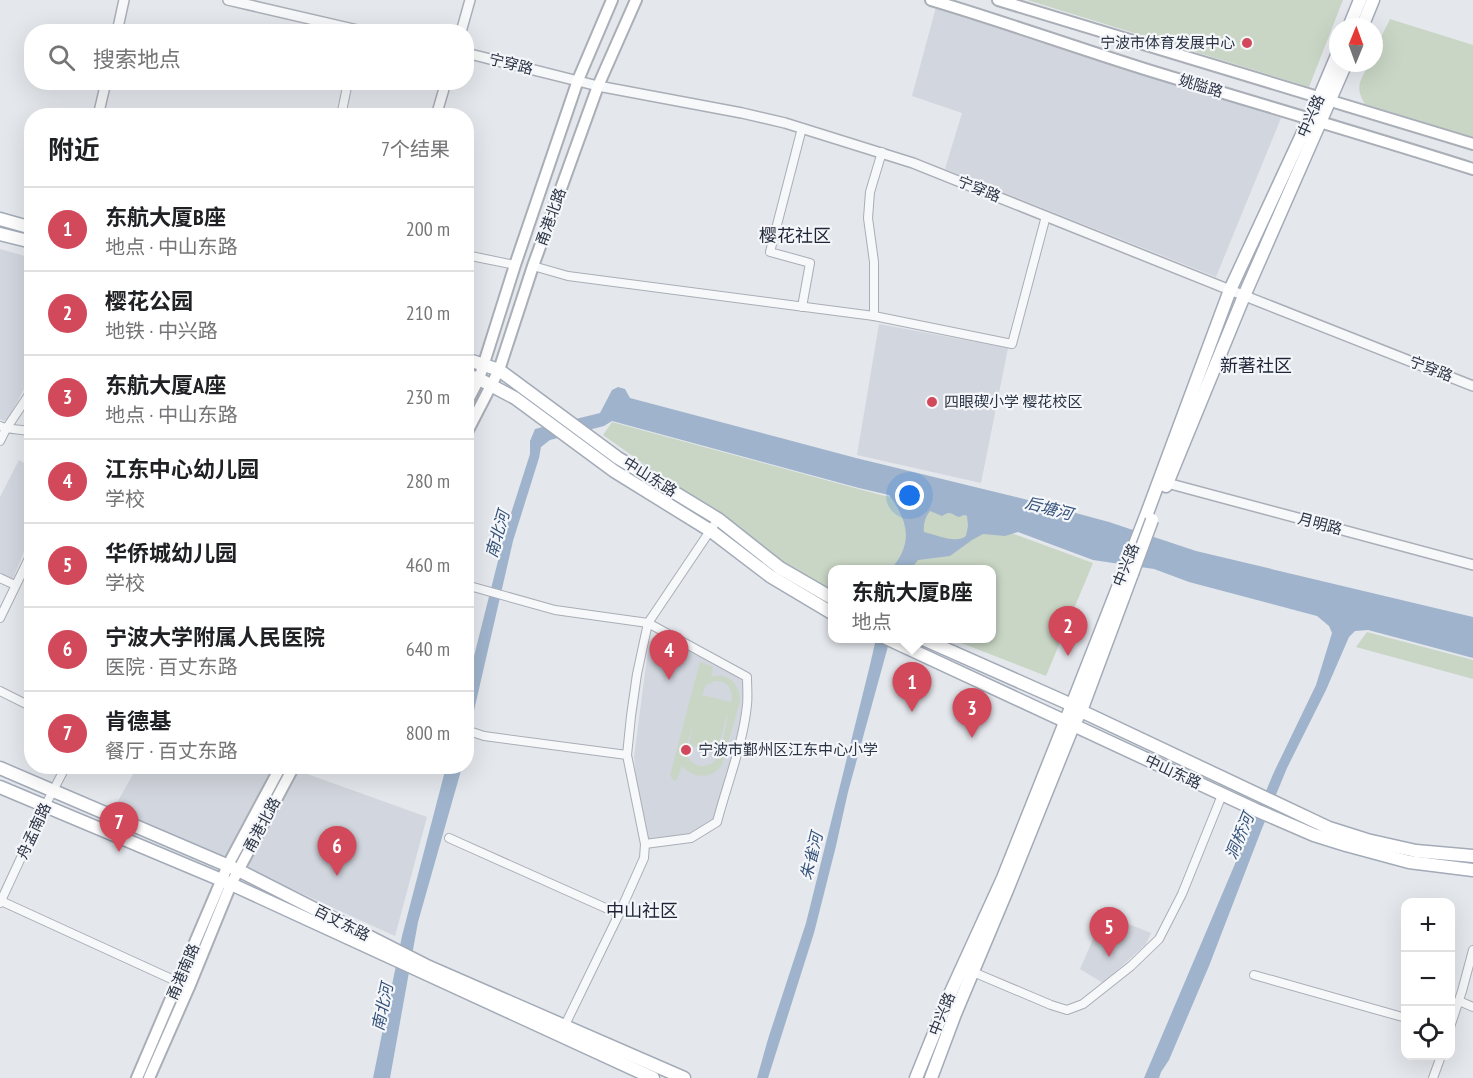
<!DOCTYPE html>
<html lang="zh">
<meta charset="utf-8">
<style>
body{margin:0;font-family:"PT Sans Narrow","Noto Sans SC",sans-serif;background:#f2f2f2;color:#202124}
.controls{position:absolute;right:18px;bottom:18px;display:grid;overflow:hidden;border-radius:12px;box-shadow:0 6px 24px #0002}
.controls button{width:54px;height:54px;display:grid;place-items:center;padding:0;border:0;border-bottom:2px solid #e0e0e0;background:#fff;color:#202124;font:30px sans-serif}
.compass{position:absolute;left:1329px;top:18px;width:54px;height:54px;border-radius:50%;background:#fff;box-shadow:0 6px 24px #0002;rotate:1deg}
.you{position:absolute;left:910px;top:496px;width:21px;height:21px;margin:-15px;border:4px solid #fff;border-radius:50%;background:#1a73e8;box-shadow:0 0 0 9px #1a73e833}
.badge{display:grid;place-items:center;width:39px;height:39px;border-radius:50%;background:#d1495b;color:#fff;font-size:20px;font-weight:700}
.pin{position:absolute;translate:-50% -50px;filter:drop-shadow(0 2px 3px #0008)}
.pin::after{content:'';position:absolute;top:32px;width:21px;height:18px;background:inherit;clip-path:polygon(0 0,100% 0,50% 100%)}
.popup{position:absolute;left:828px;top:565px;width:168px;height:78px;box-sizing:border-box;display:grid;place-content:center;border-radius:12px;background:#fff;filter:drop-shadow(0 2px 4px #0005);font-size:20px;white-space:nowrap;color:#757577}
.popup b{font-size:22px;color:#202124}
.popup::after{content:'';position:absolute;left:50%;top:100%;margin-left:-12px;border:12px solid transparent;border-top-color:#fff}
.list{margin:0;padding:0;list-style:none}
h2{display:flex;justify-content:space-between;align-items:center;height:78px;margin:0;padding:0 24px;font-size:26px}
h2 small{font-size:20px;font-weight:400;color:#757577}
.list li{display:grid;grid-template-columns:39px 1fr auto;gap:18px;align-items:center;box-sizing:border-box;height:84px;padding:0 24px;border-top:2px solid #e0e0e0}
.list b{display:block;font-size:22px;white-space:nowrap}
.list p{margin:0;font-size:20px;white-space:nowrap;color:#757577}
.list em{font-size:20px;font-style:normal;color:#757577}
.icon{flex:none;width:33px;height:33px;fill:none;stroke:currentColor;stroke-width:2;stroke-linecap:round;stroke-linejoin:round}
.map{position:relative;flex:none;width:1473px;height:1078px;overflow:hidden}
.search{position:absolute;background:#fff;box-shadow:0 6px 24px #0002;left:24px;top:24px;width:450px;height:66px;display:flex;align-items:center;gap:15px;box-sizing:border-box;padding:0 21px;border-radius:24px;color:#757577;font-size:22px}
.panel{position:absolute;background:#fff;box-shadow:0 6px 24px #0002;left:24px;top:108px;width:450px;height:666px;border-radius:24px}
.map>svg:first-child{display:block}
.built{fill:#d2d6de}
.green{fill:#c9d6c5;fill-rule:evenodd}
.water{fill:#9fb4cc;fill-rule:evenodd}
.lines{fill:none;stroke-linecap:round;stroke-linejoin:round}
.minor-casing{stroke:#a9aeb7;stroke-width:10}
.tertiary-casing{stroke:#a9aeb7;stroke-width:12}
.secondary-casing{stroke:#a9aeb7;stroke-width:14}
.primary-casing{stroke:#a3abb8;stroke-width:15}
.minor{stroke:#f7f8fa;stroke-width:8}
.tertiary{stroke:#f7f8fa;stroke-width:9}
.secondary{stroke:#fff;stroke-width:10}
.primary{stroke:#fff;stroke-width:12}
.primary-bridge-casing{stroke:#a3abb8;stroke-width:15;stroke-linecap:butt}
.primary-bridge{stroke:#fff;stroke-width:12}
.poi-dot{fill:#d1495b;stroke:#f4f6f9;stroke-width:2}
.labels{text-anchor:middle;stroke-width:4.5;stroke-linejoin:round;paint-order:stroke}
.poi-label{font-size:15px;fill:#2b3445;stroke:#f4f6f9;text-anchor:start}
.street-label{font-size:15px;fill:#2b3445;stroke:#f4f6f9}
.water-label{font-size:16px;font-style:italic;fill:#34527a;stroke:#f4f6f9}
.quarter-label{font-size:18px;fill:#1d2536;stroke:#f4f6f9}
</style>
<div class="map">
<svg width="1473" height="1078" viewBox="0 0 1473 1078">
<rect width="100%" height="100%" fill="#e4e7ec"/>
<g class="built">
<path d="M936 7 1281 118 1216 277 945 169 962 113 912 96Z"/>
<path d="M0 249 32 258 31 376 8 419 4 421 0 419Z"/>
<path d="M879 324 1008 348 981 483 857 455Z"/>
<path d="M19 460 31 467V537L23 554 12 581 0 576V497Z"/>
<path d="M653 637H660L700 657 738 677 744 683 741 719 735 757 726 777 715 820 689 836 646 840 638 800 634 757 649 642Z"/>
<path d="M285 766 427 817 395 936 114 808 137 767Z"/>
<path d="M1104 914 1151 933 1146 944 1103 983 1080 969Z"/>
</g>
<g class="green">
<path d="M1027 0H1343L1309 87Z"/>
<path d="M1390 19 1473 45V137L1365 104C1354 86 1361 81 1369 63H1374V51Z"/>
<path d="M612 422 881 495 952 510 1014 534 1093 563 1046 676 951 639 992 638V570H832V589L790 568 603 435Z"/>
<path d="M1367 632 1473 660V679L1356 647Z"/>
<path d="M700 662 713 667 711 677C728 672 740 684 740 701L722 765C711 780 694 779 682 766L677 780 674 781 670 775ZM715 681C728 681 734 690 731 702L702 695 706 685ZM728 712C727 722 722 749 717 758 710 770 690 768 687 754 685 746 691 734 693 727L689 745 717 752Z"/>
</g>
<g class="water">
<path d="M618 387 625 389 630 398 856 458 1024 499 1109 522 1196 551 1473 617V658L1368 630 1355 631 1349 637 1326 690 1287 768 1261 831 1209 966 1169 1060 1161 1072 1159 1078H1144L1274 772 1316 685 1332 633 1329 626 1317 616 1189 582 1154 569 1093 560 1018 532 1005 536 983 534 972 540 950 556 918 560 911 569H891C914 543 908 521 889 495L859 488 612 421 604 426 550 440 541 447 539 458 513 541 467 741V684L506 529 530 454V441L535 429 600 413 612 390ZM930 511 942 516C950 510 951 514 959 517L964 515 967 516 968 526 966 536C956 544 937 535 924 532 923 525 925 517 930 511Z"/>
<path d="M876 639H890L848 792 836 846 814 933 768 1078H757L768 1039 806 923 869 669Z"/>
<path d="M446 767H462L418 922 390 1078H373L402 936Z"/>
</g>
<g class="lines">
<defs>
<g id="minor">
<path d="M341 116 348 82"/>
<path d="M802 128 770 252 810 263 802 307"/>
<path d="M466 255 515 265"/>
<path d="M533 266 568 276 874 316V262L868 218 870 192 882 152"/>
<path d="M874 316 1012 344 1046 216"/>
<path d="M0 426C10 431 21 428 32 432"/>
<path d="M0 441 6 429 32 390"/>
<path d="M0 578 15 585"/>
<path d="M466 585 555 610 648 623 747 677C747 686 748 696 747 705 743 744 727 784 717 822L691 838 645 844"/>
<path d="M0 618 32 552"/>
<path d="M0 691 32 707"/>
<path d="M466 730 484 736 627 755"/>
<path d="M449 838 619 914"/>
<path d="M1 901 189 987"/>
<path d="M0 903 45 806 66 766"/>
<path d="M973 972 1051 1005 1067 1010 1083 1004 1131 966 1159 939 1182 894 1222 795"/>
<path d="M1254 975 1406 1018"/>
<path d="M1459 1001 1473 1007"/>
<path d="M565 1025 619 914 644 858 645 844 627 755 631 716 637 674 648 623 718 519"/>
<path d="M1450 1027 1462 991 1473 950"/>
<path d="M1433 1078 1441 1056"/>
</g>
<g id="tertiary">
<path d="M228 0 366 32"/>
<path d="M117 32 124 0"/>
<path d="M461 32 470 0"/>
<path d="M466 53 598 86 742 113 785 123 913 163 1230 290 1473 386"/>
<path d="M98 116 106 82"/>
<path d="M436 116 446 82"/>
<path d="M1167 483 1473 565"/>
</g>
<g id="secondary">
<path d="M931 0C1005 22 1077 48 1151 71 1259 104 1366 135 1473 169"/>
<path d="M998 0 1473 144"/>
<path d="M466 404 479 379 515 265 578 80 612 0"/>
<path d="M466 434 499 370 533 266 598 86 636 0"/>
<path d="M137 1078 228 865 281 766"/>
<path d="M149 1078 189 987 231 884 294 766"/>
</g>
<g id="primary">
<path d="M1349 27 1360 0"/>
<path d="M1362 27 1373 0"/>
<path d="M0 219 32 228"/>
<path d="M0 234 32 242"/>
<path d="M466 359 499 370 618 458 718 519 780 568 832 598"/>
<path d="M466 375 479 379 515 398 614 471 711 531 770 576 832 613"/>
<path d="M1166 486 1244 296 1346 63"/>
<path d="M886 638 1256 810 1314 835 1346 845 1409 862 1473 870"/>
<path d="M921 638 1072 705 1081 711 1329 828 1367 840 1416 851 1473 856"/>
<path d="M0 768 238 870 429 967 684 1078"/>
<path d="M0 787 231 884 653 1078"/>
<path d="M916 1078 950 994 1003 878 1072 705 1146 516 1230 290 1319 98 1338 53"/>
<path d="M931 1078 955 1014 1007 890 1073 726 1081 711 1132 574"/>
</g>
</defs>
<use href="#minor" class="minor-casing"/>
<use href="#tertiary" class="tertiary-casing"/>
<use href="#secondary" class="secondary-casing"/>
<use href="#primary" class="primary-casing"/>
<use href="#minor" class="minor"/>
<use href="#tertiary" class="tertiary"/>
<use href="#secondary" class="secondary"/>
<use href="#primary" class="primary"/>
<defs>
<path id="primary-bridge" d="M1132 574 1152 520"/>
</defs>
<use href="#primary-bridge" class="primary-bridge-casing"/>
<use href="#primary-bridge" class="primary-bridge"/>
</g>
<g class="poi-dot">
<circle cx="1247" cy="43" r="6"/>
<circle cx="932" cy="402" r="6"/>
<circle cx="686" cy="750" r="6"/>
</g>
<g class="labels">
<g class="poi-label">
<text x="1235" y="48" text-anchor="end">宁波市体育发展中心</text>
<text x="944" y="407">四眼碶小学 樱花校区</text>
<text x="698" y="755">宁波市鄞州区江东中心小学</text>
</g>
<g class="street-label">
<text transform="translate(511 64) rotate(14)" y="5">宁穿路</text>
<text transform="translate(1201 86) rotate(17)" y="5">姚隘路</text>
<text transform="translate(1311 116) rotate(-66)" y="5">中兴路</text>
<text transform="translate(979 189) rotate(22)" y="5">宁穿路</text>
<text transform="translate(551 217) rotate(-70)" y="5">甬港北路</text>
<text transform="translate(1431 369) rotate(21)" y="5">宁穿路</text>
<text transform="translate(650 477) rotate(32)" y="5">中山东路</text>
<text transform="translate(1320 524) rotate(15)" y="5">月明路</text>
<text transform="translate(1126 565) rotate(-68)" y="5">中兴路</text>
<text transform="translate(1173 772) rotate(25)" y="5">中山东路</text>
<text transform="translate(262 825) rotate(-62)" y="5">甬港北路</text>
<text transform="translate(34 831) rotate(-65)" y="5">舟孟南路</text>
<text transform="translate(342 923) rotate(27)" y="5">百丈东路</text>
<text transform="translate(183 972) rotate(-67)" y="5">甬港南路</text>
<text transform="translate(942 1014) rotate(-68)" y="5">中兴路</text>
</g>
<g class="water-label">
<text transform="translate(1049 508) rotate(15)" y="6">后塘河</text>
<text transform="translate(497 534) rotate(-74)" y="6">南北河</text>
<text transform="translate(1239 836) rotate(-67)" y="6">洞桥河</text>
<text transform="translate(811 856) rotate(-76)" y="6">朱雀河</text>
<text transform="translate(382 1007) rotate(-78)" y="6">南北河</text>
</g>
<g class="quarter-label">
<text x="795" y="242">樱花社区</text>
<text x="1256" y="372">新著社区</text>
<text x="642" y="917">中山社区</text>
</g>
</g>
</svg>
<div class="controls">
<button>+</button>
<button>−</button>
<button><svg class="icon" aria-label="locate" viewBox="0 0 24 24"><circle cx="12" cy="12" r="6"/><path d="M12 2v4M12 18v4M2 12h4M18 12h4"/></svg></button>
</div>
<svg class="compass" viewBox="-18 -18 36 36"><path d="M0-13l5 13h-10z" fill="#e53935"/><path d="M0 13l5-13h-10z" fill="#757577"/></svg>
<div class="you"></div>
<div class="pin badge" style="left:912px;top:712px">1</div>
<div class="popup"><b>东航大厦B座</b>地点</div>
<div class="pin badge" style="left:1068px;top:656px">2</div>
<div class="pin badge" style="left:972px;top:738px">3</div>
<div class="pin badge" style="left:669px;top:680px">4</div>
<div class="pin badge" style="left:1109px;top:957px">5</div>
<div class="pin badge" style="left:337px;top:876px">6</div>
<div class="pin badge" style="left:119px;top:852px">7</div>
<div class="search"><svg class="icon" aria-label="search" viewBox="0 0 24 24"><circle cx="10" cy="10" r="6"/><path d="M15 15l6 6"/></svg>搜索地点</div>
<section class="panel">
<h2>附近<small>7个结果</small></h2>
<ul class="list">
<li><span class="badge">1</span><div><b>东航大厦B座</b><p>地点 · 中山东路</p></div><em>200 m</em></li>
<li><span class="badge">2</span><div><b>樱花公园</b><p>地铁 · 中兴路</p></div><em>210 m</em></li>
<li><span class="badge">3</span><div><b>东航大厦A座</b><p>地点 · 中山东路</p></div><em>230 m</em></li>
<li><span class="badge">4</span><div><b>江东中心幼儿园</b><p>学校</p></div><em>280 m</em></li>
<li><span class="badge">5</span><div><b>华侨城幼儿园</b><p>学校</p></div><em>460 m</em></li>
<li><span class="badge">6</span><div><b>宁波大学附属人民医院</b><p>医院 · 百丈东路</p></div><em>640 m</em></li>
<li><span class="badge">7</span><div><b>肯德基</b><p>餐厅 · 百丈东路</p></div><em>800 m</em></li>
</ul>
</section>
</div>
